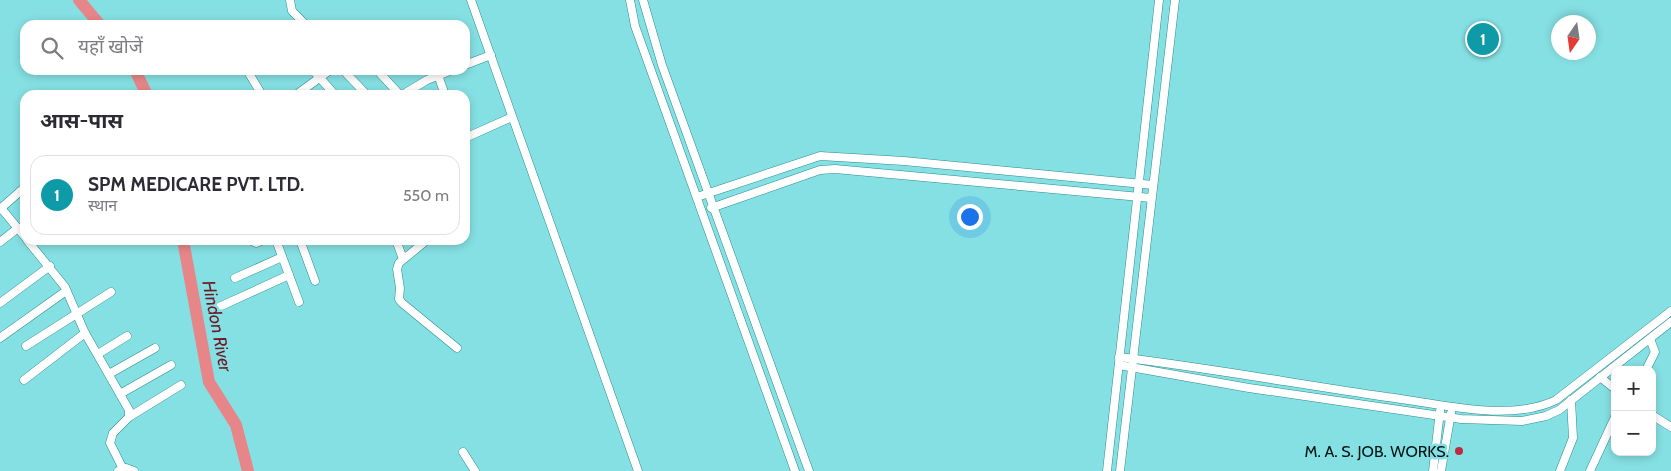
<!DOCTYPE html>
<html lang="hi">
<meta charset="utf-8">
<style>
body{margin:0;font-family:Cabin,"Noto Sans Devanagari",sans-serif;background:#f7f7f7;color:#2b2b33}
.controls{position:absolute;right:15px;bottom:15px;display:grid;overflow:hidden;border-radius:10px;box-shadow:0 2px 8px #0003}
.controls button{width:45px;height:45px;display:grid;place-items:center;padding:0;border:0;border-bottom:1px solid #e1e1e2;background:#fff;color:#2b2b33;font:25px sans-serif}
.compass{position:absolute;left:1551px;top:15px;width:45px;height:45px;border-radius:50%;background:#fff;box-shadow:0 2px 8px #0003;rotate:193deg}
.you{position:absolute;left:969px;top:216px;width:18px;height:18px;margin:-12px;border:4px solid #fff;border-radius:50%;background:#1a73e8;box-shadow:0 0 0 8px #1a73e833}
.badge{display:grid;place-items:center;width:32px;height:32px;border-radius:50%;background:#bc2b41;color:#fff;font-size:16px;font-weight:700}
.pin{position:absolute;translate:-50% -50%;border:2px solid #fff;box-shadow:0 1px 5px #0006}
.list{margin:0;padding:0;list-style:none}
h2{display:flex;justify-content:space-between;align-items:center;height:65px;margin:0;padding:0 20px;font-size:21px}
h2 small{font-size:16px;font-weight:400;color:#7c7c81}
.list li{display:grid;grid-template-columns:32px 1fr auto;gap:15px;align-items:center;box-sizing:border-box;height:80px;margin:0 10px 10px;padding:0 10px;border:1px solid #e1e1e2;border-radius:15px}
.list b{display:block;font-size:19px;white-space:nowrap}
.list p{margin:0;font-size:16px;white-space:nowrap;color:#7c7c81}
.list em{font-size:16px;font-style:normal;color:#7c7c81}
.icon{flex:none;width:28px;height:28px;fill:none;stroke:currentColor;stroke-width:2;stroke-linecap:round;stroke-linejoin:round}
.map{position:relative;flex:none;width:1671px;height:471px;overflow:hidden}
.search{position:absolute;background:#fff;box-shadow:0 2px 8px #0003;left:20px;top:20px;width:450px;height:55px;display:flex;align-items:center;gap:12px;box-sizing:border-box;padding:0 18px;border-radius:15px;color:#7c7c81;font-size:19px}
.panel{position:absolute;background:#fff;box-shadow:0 2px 8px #0003;left:20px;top:90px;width:450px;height:155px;border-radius:15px}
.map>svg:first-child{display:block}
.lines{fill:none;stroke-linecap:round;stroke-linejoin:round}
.river{stroke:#e78689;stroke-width:12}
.minor-casing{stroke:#2b8c8f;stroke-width:9}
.minor{stroke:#fff;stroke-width:8}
.poi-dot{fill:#bc2b41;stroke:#85e0e3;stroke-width:2}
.labels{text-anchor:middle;stroke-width:5;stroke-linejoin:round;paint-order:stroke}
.poi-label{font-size:16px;fill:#001415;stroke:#85e0e3;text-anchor:end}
.water-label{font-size:18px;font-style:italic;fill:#6f1824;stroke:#85e0e3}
</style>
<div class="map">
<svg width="1671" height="471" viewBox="0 0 1671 471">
<rect width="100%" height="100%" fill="#85e0e3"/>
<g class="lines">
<g class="river">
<path d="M79 0 100 25"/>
<path d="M135 70 147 95"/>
<path d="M183 240 209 382 236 425 248 471"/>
</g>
<defs>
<g id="minor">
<path d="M290 0 292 11 306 25"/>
<path d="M471 0 638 471"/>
<path d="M630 0 635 26 795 471"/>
<path d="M643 0 662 65 809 471"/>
<path d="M465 65 491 55"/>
<path d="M247 70 262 95"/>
<path d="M313 70 335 95"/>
<path d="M343 70 367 95"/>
<path d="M377 70 400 95"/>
<path d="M438 75 445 95"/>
<path d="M296 95 330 70"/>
<path d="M402 95 427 80 452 70"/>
<path d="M465 138 512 117"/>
<path d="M697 197 820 156 904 161 1153 185"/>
<path d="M1 208 25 237"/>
<path d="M711 208 820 170 835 169 1151 198"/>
<path d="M0 209 25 187"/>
<path d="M27 240 65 287 85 333 129 410V417L113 433 110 443 123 469"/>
<path d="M250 240 256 243 264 240"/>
<path d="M276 240 299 302"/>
<path d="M300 240 315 281"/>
<path d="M396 240 403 259"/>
<path d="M427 240 399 263 397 269 400 288 399 299 402 303 457 348"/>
<path d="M0 242 18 228"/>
<path d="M235 278 282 257"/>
<path d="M0 303 50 266"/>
<path d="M219 307 289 275"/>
<path d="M0 338 66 291"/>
<path d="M26 346 111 292"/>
<path d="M98 354 127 336"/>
<path d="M1119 357C1209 368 1298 384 1387 397 1437 403 1509 423 1556 400L1671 311"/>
<path d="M1119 365 1249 388 1461 419 1522 421 1546 416 1559 410 1671 322"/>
<path d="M1646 370 1655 352 1650 339"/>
<path d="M109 374 155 348"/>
<path d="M1600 377 1615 389"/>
<path d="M24 380 85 333"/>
<path d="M120 394 171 365"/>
<path d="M1652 415 1671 427"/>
<path d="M129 417 181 385"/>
<path d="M463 452 475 471"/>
<path d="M118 471 126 468 134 471"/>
<path d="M1107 471 1159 0"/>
<path d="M1120 471 1175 0"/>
<path d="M1433 471 1440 411"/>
<path d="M1441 471 1451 413"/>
<path d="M1560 471 1573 438 1571 400"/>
<path d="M1590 471 1615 417"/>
</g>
</defs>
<use href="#minor" class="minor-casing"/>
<use href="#minor" class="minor"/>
</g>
<circle class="poi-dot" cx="1459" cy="451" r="5"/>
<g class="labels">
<g class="poi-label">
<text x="1449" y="457">M. A. S. JOB. WORKS.</text>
</g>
<g class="water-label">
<text transform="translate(217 326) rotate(79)" y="6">Hindon River</text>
</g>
</g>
</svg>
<div class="controls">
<button>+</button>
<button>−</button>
</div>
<svg class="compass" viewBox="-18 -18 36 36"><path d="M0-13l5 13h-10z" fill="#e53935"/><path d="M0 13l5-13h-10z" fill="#7c7c81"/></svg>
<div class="you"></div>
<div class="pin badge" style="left:1483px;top:39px;background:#0f9aa8">1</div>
<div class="search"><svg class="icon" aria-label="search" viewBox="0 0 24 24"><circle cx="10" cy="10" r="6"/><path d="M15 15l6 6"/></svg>यहाँ खोजें</div>
<section class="panel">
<h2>आस-पास<small></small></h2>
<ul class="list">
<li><span class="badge" style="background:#0f9aa8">1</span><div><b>SPM MEDICARE PVT. LTD.</b><p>स्थान</p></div><em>550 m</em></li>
</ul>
</section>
</div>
